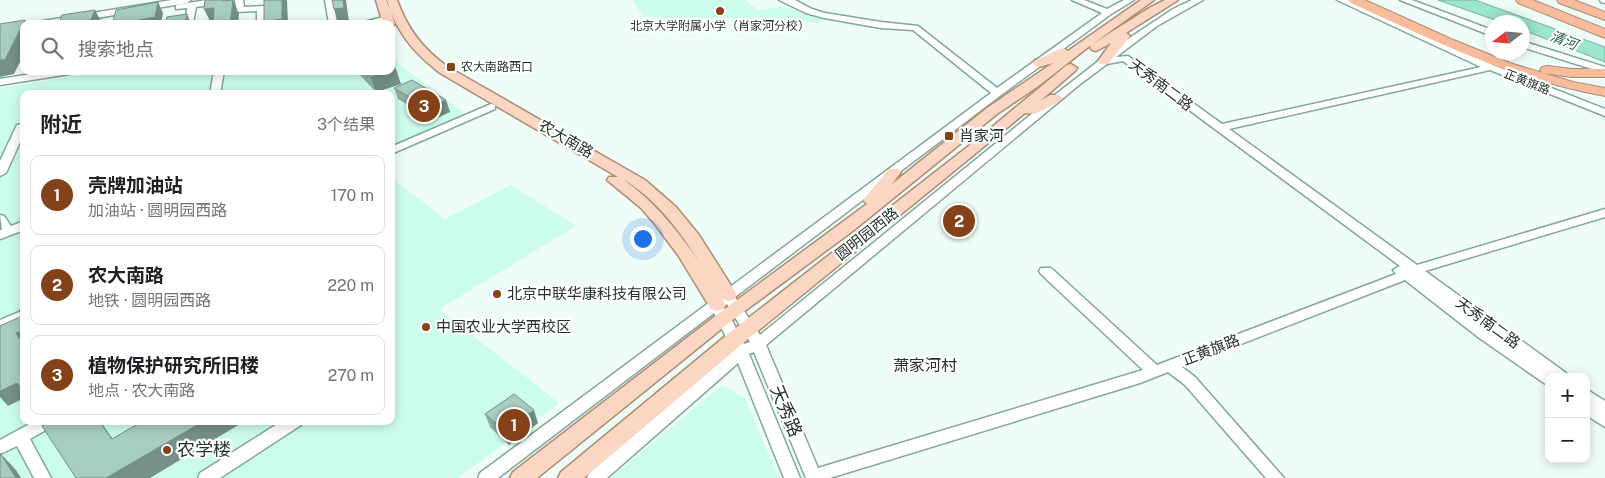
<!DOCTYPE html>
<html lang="zh">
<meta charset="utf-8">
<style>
body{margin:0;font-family:"Public Sans","Noto Sans SC",sans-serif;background:#f2f2f2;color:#202124}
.controls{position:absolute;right:15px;bottom:15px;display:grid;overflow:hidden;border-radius:10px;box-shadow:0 2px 12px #0003}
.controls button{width:45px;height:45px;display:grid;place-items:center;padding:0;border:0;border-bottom:1px solid #e0e0e0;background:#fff;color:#202124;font:25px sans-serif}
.compass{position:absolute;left:1485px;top:15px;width:45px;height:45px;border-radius:50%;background:#fff;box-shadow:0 2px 12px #0003;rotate:254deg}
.you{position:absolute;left:642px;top:238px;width:18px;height:18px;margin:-12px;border:4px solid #fff;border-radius:50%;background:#1a73e8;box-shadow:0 0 0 8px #1a73e833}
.badge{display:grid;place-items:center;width:32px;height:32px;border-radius:50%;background:#854117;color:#fff;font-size:16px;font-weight:700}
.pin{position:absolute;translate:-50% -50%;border:2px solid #fff;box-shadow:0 1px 5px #0006}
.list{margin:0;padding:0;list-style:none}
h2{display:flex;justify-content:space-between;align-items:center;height:65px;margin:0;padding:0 20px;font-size:21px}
h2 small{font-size:16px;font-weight:400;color:#757577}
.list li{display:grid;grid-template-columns:32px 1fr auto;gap:15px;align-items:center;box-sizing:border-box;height:80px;margin:0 10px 10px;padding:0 10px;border:1px solid #e0e0e0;border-radius:10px}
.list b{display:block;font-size:19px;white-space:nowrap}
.list p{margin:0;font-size:16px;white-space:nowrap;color:#757577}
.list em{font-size:16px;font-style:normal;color:#757577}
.icon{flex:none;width:28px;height:28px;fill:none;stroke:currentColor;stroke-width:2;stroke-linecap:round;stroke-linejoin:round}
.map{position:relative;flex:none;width:1605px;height:478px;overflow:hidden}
.search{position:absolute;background:#fff;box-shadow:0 2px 12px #0003;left:20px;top:20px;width:375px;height:55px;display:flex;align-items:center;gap:12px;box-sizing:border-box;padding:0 18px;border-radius:10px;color:#757577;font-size:19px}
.panel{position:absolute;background:#fff;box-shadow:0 2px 12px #0003;left:20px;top:90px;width:375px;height:335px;border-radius:10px}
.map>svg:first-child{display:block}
.built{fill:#ccfdec}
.water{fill:#9ce6ce;stroke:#78b19e}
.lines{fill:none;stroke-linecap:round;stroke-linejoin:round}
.minor-casing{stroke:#82a89b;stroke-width:3}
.major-casing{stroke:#ae8c75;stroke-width:3}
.highway-casing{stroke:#ae8c75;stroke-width:2}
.minor{fill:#fff;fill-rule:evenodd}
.major{fill:#fbd6c3;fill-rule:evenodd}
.highway{fill:#f8bb9b;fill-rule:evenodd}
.wall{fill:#90b0a5}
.shaded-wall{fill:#759086}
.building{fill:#a7cdc0;stroke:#759086}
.poi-dot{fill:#854117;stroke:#fff;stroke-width:2}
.labels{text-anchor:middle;stroke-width:4.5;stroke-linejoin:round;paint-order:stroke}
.far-poi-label{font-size:12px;fill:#25342f;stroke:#fff}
.far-street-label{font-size:12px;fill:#25342f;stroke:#fff}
.far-water-label{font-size:14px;font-style:italic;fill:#1e5848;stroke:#fff}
.street-label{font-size:15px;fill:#25342f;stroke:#fff}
.poi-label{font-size:15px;fill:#25342f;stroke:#fff;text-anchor:start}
.neighbourhood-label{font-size:16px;fill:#25342f;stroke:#fff}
.near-street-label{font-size:18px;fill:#25342f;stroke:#fff}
.near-poi-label{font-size:18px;fill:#25342f;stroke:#fff;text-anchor:start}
</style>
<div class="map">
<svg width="1605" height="478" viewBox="0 0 1605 478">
<rect width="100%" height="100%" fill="#eefdf7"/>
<g class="built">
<path d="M632 0H745L758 10 783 7 823 17 820 23 781 19 644 17Z"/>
<path d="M391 58 465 114 391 146V94H24V309L0 319V88L107 71H391Z"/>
<path d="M391 177 445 219 511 185 576 226 439 309 559 403 458 478H0V332L24 321V421H391Z"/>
<path d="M722 385 745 398 779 478H611Z"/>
</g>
<path class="water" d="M1438 0H1475L1605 47V62L1523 30 1522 22H1501Z"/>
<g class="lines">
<defs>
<g id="minor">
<path d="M172 0H191L187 3 60 24H39L43 21Z"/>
<path d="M207 0H226L222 3 196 7 193 23 170 24 186 19 187 8 176 9V5Z"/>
<path d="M235 0H243L244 7 264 6 265 24H257V11L237 12Z"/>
<path d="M325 0H333L337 24H329Z"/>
<path d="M779 0H795L812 9 825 13 881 22 918 26 997 88 1102 13 1072 0H1084L1107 9 1124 0H1134L1111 14 1001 95 735 297 760 335 1060 91 1119 45 1173 9 1192 0H1203L1157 26 1116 57 1128 56 1222 124 1481 67 1337 0H1348L1493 65 1605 109V116L1490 70 1229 129 1417 265 1605 209V217L1425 271 1566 373 1568 377H1549V385L1544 383 1478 337 1405 280 1182 367 1195 377 1284 478H1266L1185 385 1168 372 1140 383 830 478H806L754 352 749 354 800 478H784L738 363 607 478H587L589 473 733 351 714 313 498 478H478L480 473 991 93 913 30 881 28 824 18 806 13ZM1123 61 1400 266 1393 270 1396 274 1157 365 1051 268H1041L1039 271 1041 274 1143 370 818 468 766 345 1079 85 1107 64ZM727 304 750 342 744 344 727 311 723 307Z"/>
<path d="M1400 0H1412L1492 30V36Z"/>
<path d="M1600 0H1605V3L1601 2Z"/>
<path d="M387 16 390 17V21L375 24H356Z"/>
<path d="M1522 41 1605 67V73L1522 47Z"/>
<path d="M50 71H75L70 74 0 85V79Z"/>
<path d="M214 71H224L220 94H210Z"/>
<path d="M491 104 495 105V109L391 154V147Z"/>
<path d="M24 124V133L6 173 0 176V161L16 127 17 125Z"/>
<path d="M0 215 4 216 11 226 24 221V230L0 239V230H2Z"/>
<path d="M24 310V321L0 331V320Z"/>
<path d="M1586 389 1605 401V427L1586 415Z"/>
<path d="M35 421H57L55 425 30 439 51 478H34L17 446 0 454V440Z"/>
<path d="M282 421H303L301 425 220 478H198L200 473Z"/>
</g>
<g id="major">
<path d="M376 0H386L390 10 387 0H397C408 30 423 49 448 67L645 180 676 207 699 235 737 295 734 299 728 301 722 299 726 305 723 309 717 311 711 309 678 255 654 223 641 208 607 180 609 177H618L440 73C418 56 401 38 391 12L395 24 391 27V24H383ZM623 179C656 199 680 231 700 263 678 231 655 202 623 179Z"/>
<path d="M1141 0H1154L1094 43 1151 7 1165 0H1178L1126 33 1130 36 1108 64H1100L1098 61 1111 43 1096 51 1092 50 1090 47 1091 45 1037 87 997 114 854 230 730 322 537 478H510L513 472 718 314 867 204 863 200 889 169H899L901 172 892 184 987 108 1053 63 1039 67 1035 66 1033 63 1035 60C1045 58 1053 51 1063 48L1068 51Z"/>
<path d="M1071 64 1077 68 1075 71 1040 101 1050 95H1060L1062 98 1060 101 1035 114 1025 113 742 344 584 478H558L561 472 728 334 975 141 1067 65Z"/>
</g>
<g id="highway">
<path d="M1349 0H1365L1451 39 1513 64 1573 82 1605 88V96C1512 79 1436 42 1351 3Z"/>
<path d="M1516 0H1533L1605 29V38L1518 3Z"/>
<path d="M1557 0H1574L1605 12V20L1559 3Z"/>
<path d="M1547 66 1572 69H1605V77H1572L1542 73 1540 70 1542 67Z"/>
</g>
</defs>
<use href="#minor" class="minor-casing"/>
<use href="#major" class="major-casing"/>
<use href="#highway" class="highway-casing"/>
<use href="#minor" class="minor"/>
<use href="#major" class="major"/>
<use href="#highway" class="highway"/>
</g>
<g class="wall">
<path d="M356 71H391L401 84 376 92Z"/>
<path d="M394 88 446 100 450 112 432 120 398 99Z"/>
<path d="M485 414 538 423 509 445 490 427Z"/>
</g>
<g class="shaded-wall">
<path d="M233 0 239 14 238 24H230Z"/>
<path d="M282 0H287L288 24H265L264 22Z"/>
<path d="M343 0H346L349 22 339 23 334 9Z"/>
<path d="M158 2 163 13 161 24H133L134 21Z"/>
<path d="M214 8 220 21 211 23 204 9Z"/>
<path d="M95 10 102 23V24H88Z"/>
<path d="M187 14 191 24H185Z"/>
<path d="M25 20 28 24H24V54L14 74 0 77V60Z"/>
<path d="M396 69 401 84 376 92 371 77 388 71H391V70Z"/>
<path d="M446 100 450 112 432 120 428 108Z"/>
<path d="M24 330V346L16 333Z"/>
<path d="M17 383 24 390V398L8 406 0 397V391Z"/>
<path d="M534 410 538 423 509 445 505 431Z"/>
<path d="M99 421H100L125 456 112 439Z"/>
<path d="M204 421H245L150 478H106Z"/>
<path d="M0 453 16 470 21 478H16Z"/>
</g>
<g class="building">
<path d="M205 0H224L223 1 233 0 230 24H213L214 8 204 9Z"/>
<path d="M264 0H282V19L264 22Z"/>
<path d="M332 0H343L344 8 334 9Z"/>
<path d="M158 2 155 17 134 21 133 24H112L116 10Z"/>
<path d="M95 10 89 24H59L62 15Z"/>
<path d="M187 14 185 24H165L167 17Z"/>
<path d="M25 20 5 60H0V24Z"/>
<path d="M391 65 396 69 391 70Z"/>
<path d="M365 71H388L371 77Z"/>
<path d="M412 80 446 100 428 108 394 88Z"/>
<path d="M24 308V330L16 333 24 346V390L23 391 17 383 0 391V326L22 316 19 310Z"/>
<path d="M514 394 534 410 505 431 485 414Z"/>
<path d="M50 421H99L112 439 143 421H204L106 478H76L42 426Z"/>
<path d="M0 453 16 478H0Z"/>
</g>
<g class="poi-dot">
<circle cx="720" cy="11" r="5"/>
<rect x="446" y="62" width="10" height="10" rx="2.5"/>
<rect x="944" y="131" width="10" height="10" rx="2.5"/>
<circle cx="497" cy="294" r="5"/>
<circle cx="426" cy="327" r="5"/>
<circle cx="167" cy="450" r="5"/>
</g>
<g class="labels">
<g class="far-poi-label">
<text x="720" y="30">北京大学附属小学（肖家河分校）</text>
<text x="461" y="71" text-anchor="start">农大南路西口</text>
</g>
<g class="far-street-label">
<text transform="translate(1527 82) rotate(22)" y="4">正黄旗路</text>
</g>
<g class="far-water-label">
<text transform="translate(1564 40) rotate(21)" y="5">清河</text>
</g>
<g class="street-label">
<text transform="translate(1161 85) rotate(37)" y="5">天秀南二路</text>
<text transform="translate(566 139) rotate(30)" y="5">农大南路</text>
<text transform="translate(867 234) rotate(-38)" y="5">圆明园西路</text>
<text transform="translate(1488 323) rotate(36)" y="5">天秀南二路</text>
<text transform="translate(1211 350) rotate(-21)" y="5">正黄旗路</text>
</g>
<g class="poi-label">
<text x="959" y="141">肖家河</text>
<text x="507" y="299">北京中联华康科技有限公司</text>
<text x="436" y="332">中国农业大学西校区</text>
</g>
<g class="neighbourhood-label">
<text x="925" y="371">萧家河村</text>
</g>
<g class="near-street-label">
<text transform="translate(786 411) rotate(67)" y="6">天秀路</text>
</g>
<g class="near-poi-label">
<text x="177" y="456">农学楼</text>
</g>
</g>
</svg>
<div class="controls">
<button>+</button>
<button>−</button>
</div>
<svg class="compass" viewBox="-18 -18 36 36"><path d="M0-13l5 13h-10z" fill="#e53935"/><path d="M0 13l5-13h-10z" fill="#757577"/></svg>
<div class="you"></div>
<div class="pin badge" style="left:514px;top:425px">1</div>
<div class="pin badge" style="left:959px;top:221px">2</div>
<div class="pin badge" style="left:424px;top:106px">3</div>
<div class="search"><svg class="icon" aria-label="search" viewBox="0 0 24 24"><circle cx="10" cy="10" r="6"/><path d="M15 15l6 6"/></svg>搜索地点</div>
<section class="panel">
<h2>附近<small>3个结果</small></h2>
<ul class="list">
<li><span class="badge">1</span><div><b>壳牌加油站</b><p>加油站 · 圆明园西路</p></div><em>170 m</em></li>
<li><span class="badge">2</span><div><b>农大南路</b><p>地铁 · 圆明园西路</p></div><em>220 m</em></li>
<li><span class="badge">3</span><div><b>植物保护研究所旧楼</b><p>地点 · 农大南路</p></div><em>270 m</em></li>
</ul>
</section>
</div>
